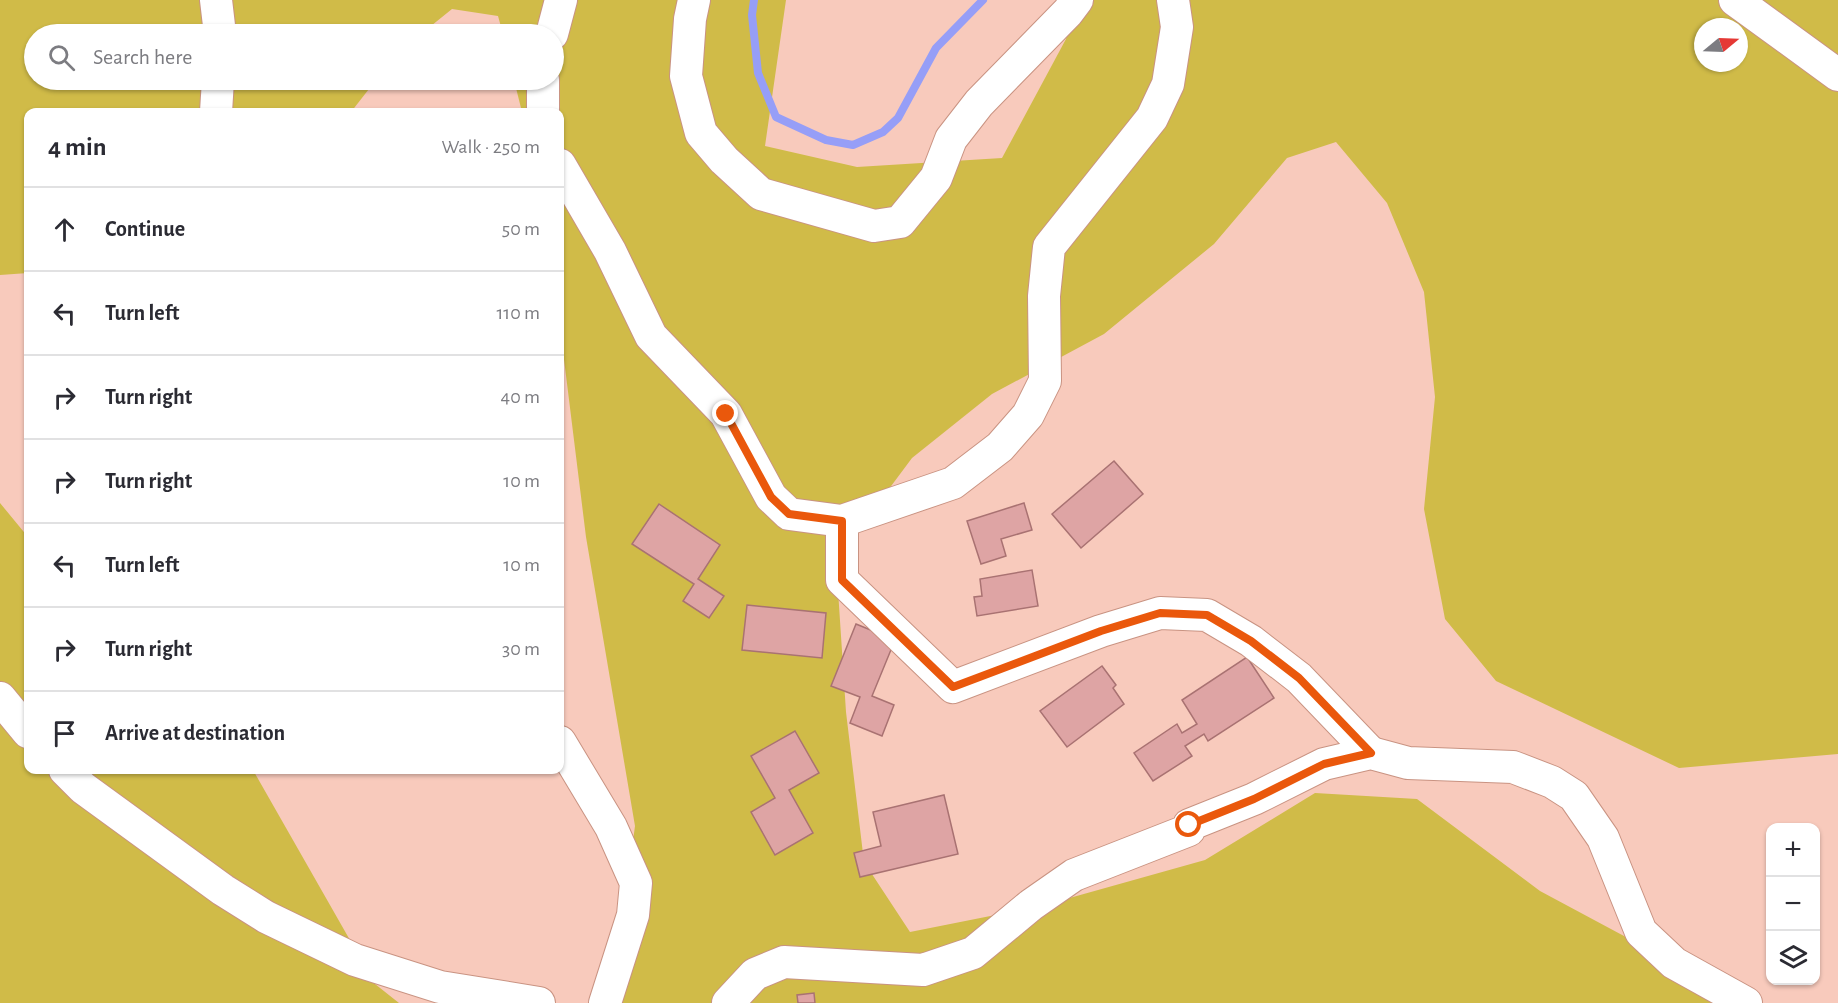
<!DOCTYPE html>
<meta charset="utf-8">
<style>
body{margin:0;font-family:"Alegreya Sans",sans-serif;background:#f2f2f3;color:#2b2b33}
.controls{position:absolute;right:18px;bottom:18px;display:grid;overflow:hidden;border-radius:12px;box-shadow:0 2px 4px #0004}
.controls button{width:54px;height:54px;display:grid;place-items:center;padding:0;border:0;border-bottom:2px solid #e1e1e2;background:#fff;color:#2b2b33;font:30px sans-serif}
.compass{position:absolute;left:1694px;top:18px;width:54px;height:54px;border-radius:50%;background:#fff;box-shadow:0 2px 4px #0004;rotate:71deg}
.stop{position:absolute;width:18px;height:18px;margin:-14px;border:4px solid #ea580c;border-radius:50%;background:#fff}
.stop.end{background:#ea580c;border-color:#fff;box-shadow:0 2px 6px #0008}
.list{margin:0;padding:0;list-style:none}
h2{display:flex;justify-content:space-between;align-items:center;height:78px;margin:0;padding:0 24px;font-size:26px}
h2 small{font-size:20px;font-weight:400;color:#7c7c81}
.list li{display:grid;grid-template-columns:39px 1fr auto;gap:18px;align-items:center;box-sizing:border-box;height:84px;padding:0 24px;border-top:2px solid #e1e1e2}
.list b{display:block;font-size:22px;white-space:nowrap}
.list em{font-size:20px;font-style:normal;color:#7c7c81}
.icon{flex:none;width:33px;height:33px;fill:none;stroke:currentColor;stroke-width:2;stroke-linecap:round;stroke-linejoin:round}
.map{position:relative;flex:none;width:1838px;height:1003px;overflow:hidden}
.search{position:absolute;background:#fff;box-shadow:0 2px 4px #0004;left:24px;top:24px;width:540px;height:66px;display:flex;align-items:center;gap:15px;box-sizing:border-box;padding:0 21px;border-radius:33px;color:#7c7c81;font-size:22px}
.panel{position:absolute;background:#fff;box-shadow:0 2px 4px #0004;left:24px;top:108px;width:540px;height:666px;border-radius:12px}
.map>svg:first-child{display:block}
.green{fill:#d0bb48;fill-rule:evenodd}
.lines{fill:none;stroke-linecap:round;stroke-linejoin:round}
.stream{stroke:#969ef7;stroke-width:8}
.building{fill:#dea4a4;stroke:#a97272;stroke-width:1.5}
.minor-casing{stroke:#c99382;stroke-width:34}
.minor{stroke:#fff;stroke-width:32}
.route{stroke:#ea580c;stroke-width:8}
</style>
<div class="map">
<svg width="1838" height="1003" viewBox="0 0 1838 1003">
<rect width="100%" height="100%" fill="#f8cabc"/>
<g class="green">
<path d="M0 0H786L765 146 857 167 1002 158 1066 39 1075 0H1838V754L1679 768 1496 681 1445 619 1424 509 1435 397 1424 292 1387 203 1336 142 1287 158 1214 244 1104 334 992 394 912 458 836 560 846 712 864 862 910 932 1041 906 1205 860 1315 793 1417 799 1540 891 1749 1003H611L635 826 586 537 560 327V112H522L514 80H554V34H503L498 16 452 9 421 34H34V80H376L351 112H28V273L0 275ZM1703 27H1739V63H1703Z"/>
<path d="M0 503 28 537V770H253L375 984 399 1003H0Z"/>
</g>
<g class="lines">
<path class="stream" d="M754 0 752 15 758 73 776 117 826 140 853 145 883 132 898 118 936 48 983 0"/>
</g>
<g class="building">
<path d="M1114 461 1143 494 1081 548 1052 514Z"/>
<path d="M1024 503 1032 530 1001 539 1006 556 981 564 967 521Z"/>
<path d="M659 504 720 545 698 579 724 596 709 618 683 601 694 584 632 544Z"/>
<path d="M1032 570 1038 606 977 616 974 597 982 596 980 579Z"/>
<path d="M747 605 826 613 822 658 742 650Z"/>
<path d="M856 624 895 640 872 696 894 705 882 736 850 723 860 697 831 686Z"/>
<path d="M1247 657 1274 698 1208 741 1204 734 1185 746 1192 756 1153 781 1134 753 1177 724 1182 733 1197 724 1182 700Z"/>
<path d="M1102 666 1116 685 1113 688 1124 704 1067 747 1040 711Z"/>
<path d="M795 731 819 773 789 790 813 833 775 855 751 812 775 798 751 756Z"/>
<path d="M944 795 958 854 860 877 854 853 881 846 873 812Z"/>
<path d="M814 993 815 1003H798L797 995Z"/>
</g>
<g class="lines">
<defs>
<g id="minor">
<path d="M216 0 220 34"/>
<path d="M694 0 690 19 686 76 701 133 724 160 761 194 874 226 900 222 936 178 951 139 979 103 1068 12 1077 0"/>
<path d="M1735 0 1838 75"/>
<path d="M552 34 561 0"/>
<path d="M216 112 218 80"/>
<path d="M543 112V80"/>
<path d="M560 165 610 251 651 336 726 414 771 497 789 514 842 521 953 483 1000 447 1028 415 1045 381 1044 296 1049 247 1152 118 1168 84 1177 27 1173 0"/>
<path d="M842 521V580L953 687 1101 631 1160 613 1207 615 1251 641 1299 678 1371 753"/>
<path d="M0 698 28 732"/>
<path d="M560 742 611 827 636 883 633 915 605 1003"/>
<path d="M65 770 83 788 223 890 266 917 355 960 440 987 539 1003"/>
<path d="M728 1003 755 974 784 962 923 970 973 953 1031 905 1074 875 1189 830V825L1254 799 1324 764 1371 753 1408 763 1513 767 1552 782 1574 796 1603 838 1641 932 1674 963 1746 1003"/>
</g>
</defs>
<use href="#minor" class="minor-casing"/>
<use href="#minor" class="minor"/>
</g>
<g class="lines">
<path class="route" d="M726 414 771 497 789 514 842 521V580L953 687 1101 631 1160 613 1207 615 1251 641 1299 678 1371 753 1324 764 1254 799 1189 825"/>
</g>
</svg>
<div class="controls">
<button>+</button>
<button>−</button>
<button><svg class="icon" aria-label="layers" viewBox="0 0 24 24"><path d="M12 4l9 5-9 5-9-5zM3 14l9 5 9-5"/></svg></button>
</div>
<svg class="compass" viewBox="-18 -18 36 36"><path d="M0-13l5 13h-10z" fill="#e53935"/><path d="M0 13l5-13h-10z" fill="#7c7c81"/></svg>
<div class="stop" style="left:1189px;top:825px"></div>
<div class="stop end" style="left:726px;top:414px"></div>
<div class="search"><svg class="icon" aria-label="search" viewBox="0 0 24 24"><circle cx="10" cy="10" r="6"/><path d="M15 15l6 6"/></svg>Search here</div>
<section class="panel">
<h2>4 min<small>Walk · 250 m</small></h2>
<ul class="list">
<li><svg class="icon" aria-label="ahead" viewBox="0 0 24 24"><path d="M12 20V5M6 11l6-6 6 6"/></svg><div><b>Continue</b></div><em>50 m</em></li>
<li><svg class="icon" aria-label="left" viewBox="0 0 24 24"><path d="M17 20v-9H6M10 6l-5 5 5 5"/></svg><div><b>Turn left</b></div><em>110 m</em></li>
<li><svg class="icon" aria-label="right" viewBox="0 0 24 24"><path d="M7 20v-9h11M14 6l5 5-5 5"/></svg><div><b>Turn right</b></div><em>40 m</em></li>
<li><svg class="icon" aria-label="right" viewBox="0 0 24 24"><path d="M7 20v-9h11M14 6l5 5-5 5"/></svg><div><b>Turn right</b></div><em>10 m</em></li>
<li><svg class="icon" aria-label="left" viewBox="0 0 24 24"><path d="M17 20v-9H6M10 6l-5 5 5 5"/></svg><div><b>Turn left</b></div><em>10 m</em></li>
<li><svg class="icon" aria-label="right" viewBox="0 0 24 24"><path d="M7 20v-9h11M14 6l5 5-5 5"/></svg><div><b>Turn right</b></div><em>30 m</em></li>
<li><svg class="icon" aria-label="arrive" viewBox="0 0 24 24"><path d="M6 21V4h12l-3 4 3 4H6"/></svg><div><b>Arrive at destination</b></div></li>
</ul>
</section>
</div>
